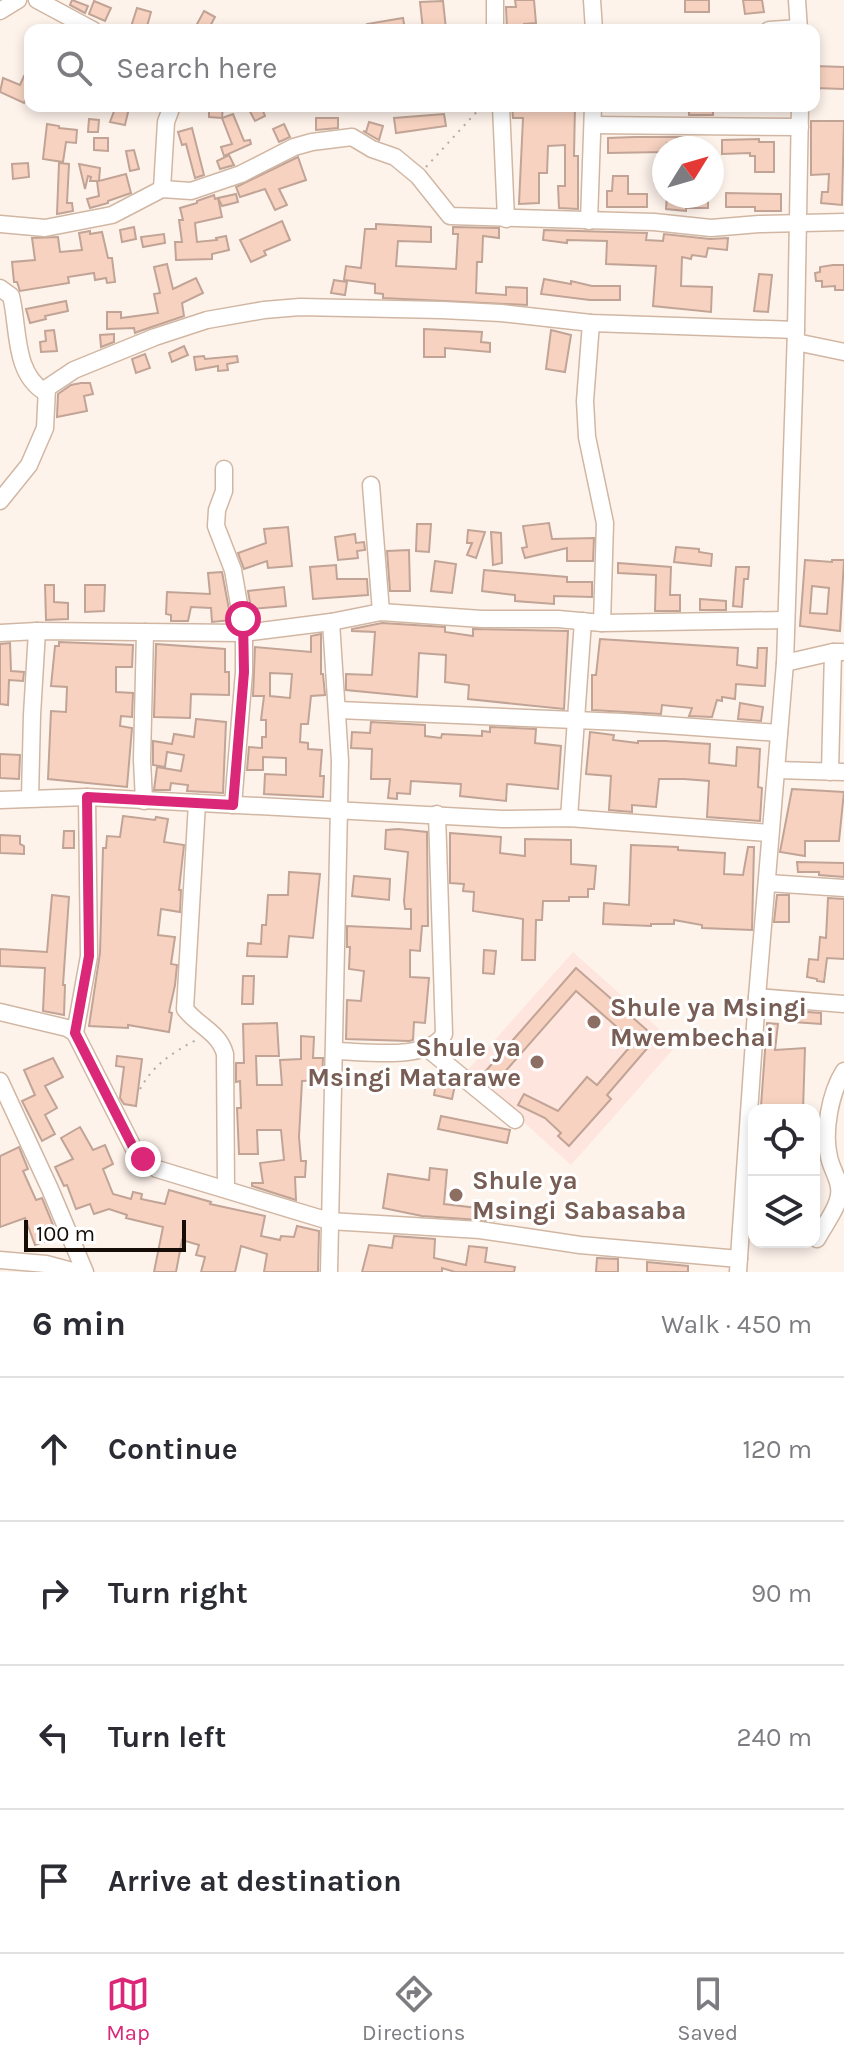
<!DOCTYPE html>
<meta charset="utf-8">
<style>
body{margin:0;font-family:Karla,sans-serif;background:#f7f7f7;color:#2b2b33}
.controls{position:absolute;right:24px;bottom:24px;display:grid;overflow:hidden;border-radius:16px;box-shadow:0 4px 12px #0003}
.controls button{width:72px;height:72px;display:grid;place-items:center;padding:0;border:0;border-bottom:2px solid #e1e1e2;background:#fff;color:#2b2b33;font:40px sans-serif}
.compass{position:absolute;left:652px;top:136px;width:72px;height:72px;border-radius:50%;background:#fff;box-shadow:0 4px 12px #0003;rotate:53deg}
.scale{position:absolute;left:24px;bottom:20px;width:162px;box-sizing:border-box;padding-left:8px;border:4px solid #160d07;border-top:0;font-size:22px;line-height:28px;white-space:nowrap;color:#160d07;-webkit-text-stroke:6px #fff;paint-order:stroke}
.stop{position:absolute;width:24px;height:24px;margin:-18px;border:6px solid #db2777;border-radius:50%;background:#fff}
.stop.end{background:#db2777;border-color:#fff;box-shadow:0 2px 8px #0008}
.list{margin:0;padding:0;list-style:none}
h2{display:flex;justify-content:space-between;align-items:center;height:104px;margin:0;padding:0 32px;font-size:34px}
h2 small{font-size:26px;font-weight:400;color:#7c7c81}
.list li{display:grid;grid-template-columns:52px 1fr auto;gap:24px;align-items:center;box-sizing:border-box;height:144px;padding:0 32px;border-top:2px solid #e1e1e2}
.list b{display:block;font-size:30px;white-space:nowrap}
.list em{font-size:26px;font-style:normal;color:#7c7c81}
.icon{flex:none;width:44px;height:44px;fill:none;stroke:currentColor;stroke-width:2;stroke-linecap:round;stroke-linejoin:round}
.map{position:relative;flex:none;width:844px;height:1272px;overflow:hidden}
.search{position:absolute;background:#fff;box-shadow:0 4px 12px #0003;left:24px;right:24px;top:24px;height:88px;display:flex;align-items:center;gap:20px;box-sizing:border-box;padding:0 28px;border-radius:16px;color:#7c7c81;font-size:30px}
.sheet{height:680px;background:#fff}
nav{display:flex;justify-content:space-around;align-items:center;box-sizing:border-box;height:112px;border-top:2px solid #e1e1e2;background:#fff;font-size:22px;color:#7c7c81}
nav a{display:grid;justify-items:center;gap:4px}
nav .on{color:#db2777}
.map>svg:first-child{display:block}
.education{fill:#fee5dd}
.building{fill:#f7d2c1;stroke:#c1a496;stroke-width:2;fill-rule:evenodd}
.lines{fill:none;stroke-linecap:round;stroke-linejoin:round}
.minor-casing{stroke:#d1b7a3;stroke-width:19}
.path{stroke:#b5aba3;stroke-width:2;stroke-dasharray:2 6;stroke-linecap:butt}
.minor{stroke:#fff;stroke-width:16}
.route{stroke:#db2777;stroke-width:10}
.education-dot{fill:#8d6e63;stroke:#fff;stroke-width:3}
.labels{text-anchor:middle;stroke-width:6;stroke-linejoin:round;paint-order:stroke}
.education-label{font-size:26px;font-weight:bold;fill:#785e54;stroke:#fff;text-anchor:start}
</style>
<div class="map">
<svg width="844" height="1272" viewBox="0 0 844 1272">
<rect width="100%" height="100%" fill="#fef3eb"/>
<path class="education" d="M573 952 677 1045 571 1165 467 1071Z"/>
<g class="building">
<path d="M72 0 88 6 85 13 70 5Z"/>
<path d="M515 0H534L536 23 524 24V30H507L506 7H516Z"/>
<rect x="685" y="0" width="24" height="12"/>
<path d="M743 0H762L764 12 745 14Z"/>
<path d="M94 1 111 8 105 21 89 14Z"/>
<path d="M443 1 446 29 423 30 420 2Z"/>
<path d="M137 8 151 12 146 30H130Z"/>
<path d="M204 11 215 17 208 30 196 26Z"/>
<path d="M403 18 405 30H368L367 24Z"/>
<path d="M814 66 844 67V89L814 88Z"/>
<path d="M24 76 30 78V91L24 103 0 92 3 78 20 85Z"/>
<path d="M116 106 129 108 125 125 110 122Z"/>
<path d="M209 106H223L222 118 209 117Z"/>
<path d="M247 106H261L265 116 255 121Z"/>
<path d="M512 106H575L574 156H578V209L559 208 558 186H565V145L548 146 547 173H539V203L519 204 523 118H513Z"/>
<rect x="689" y="106" width="24" height="9"/>
<path d="M233 114 244 141 250 140 251 144 224 156 221 147 232 144 222 118Z"/>
<path d="M444 114 446 126 396 133 394 118Z"/>
<path d="M316 118H338V128L316 130Z"/>
<path d="M89 119 99 120 98 132H88Z"/>
<path d="M811 121H844L842 205 821 203 822 192H828L829 174 811 175Z"/>
<path d="M369 122 383 126 379 140 363 131 366 132Z"/>
<path d="M47 124 59 126V128L77 130 76 143 66 142 63 162 43 159Z"/>
<path d="M284 124 290 137 279 142 273 129Z"/>
<path d="M192 128 204 175 195 178 186 144 182 145 178 132Z"/>
<path d="M635 137H684L683 145 667 143 664 152 608 153V138Z"/>
<path d="M94 138H108V151L94 150Z"/>
<path d="M759 139V142H774V172H755V156H750V153L722 154V140Z"/>
<path d="M134 150 139 169 130 171 126 151Z"/>
<path d="M229 155 234 165 220 169 217 161Z"/>
<path d="M298 157 306 180 279 189 287 205 275 210 265 189 240 197 236 187Z"/>
<path d="M28 163 29 177 13 179 12 164Z"/>
<path d="M59 163 69 164 67 203H72L73 211 57 214Z"/>
<path d="M79 164 100 168 99 181 126 174 131 193 108 201V203L90 208 87 199 99 196 97 181H90L91 177 88 176 85 189Z"/>
<path d="M613 176H628V194H647V207H607V191H612Z"/>
<path d="M726 193 781 194V211H755V207H726Z"/>
<path d="M236 194 238 202 222 206 218 198Z"/>
<path d="M214 195 215 199 218 198 222 217 195 223 197 242 217 240 216 238 226 236 229 250 212 254V259L176 260 175 242H182L179 220H183L180 208 197 203V201Z"/>
<path d="M667 196H708V208H686V211L666 209Z"/>
<path d="M282 221 290 240 264 251 266 255 251 262 240 240Z"/>
<path d="M376 224 431 227V242L398 241 396 266 456 269 458 234H453V227L499 228V238L483 236 482 262H477L476 293 506 295V287L527 288V305L383 298V294L375 293V284L344 280 346 266 361 268 365 229H376Z"/>
<path d="M134 227 136 239 122 242 120 230Z"/>
<path d="M544 230 647 233 646 240 663 241 664 234 710 239 728 238 727 250 708 248 706 257 692 255 691 259 682 257 681 286 712 287 711 312 653 306 656 266 606 264 607 241 567 240V243L543 240Z"/>
<path d="M90 231V234L102 232 108 258H112L115 282 107 283 106 278 95 280 94 273 68 277 69 283 20 291 17 282H14L12 262 35 260 32 238 58 237 60 252 82 250 79 233Z"/>
<path d="M164 234 165 243 143 247 141 237Z"/>
<path d="M167 264 173 289 196 278 203 293 182 303 184 316 137 332 135 333 134 328 107 329V312H121V318L158 313 154 294 160 293 154 267Z"/>
<path d="M833 265H844V290H835V286L822 287V281H816L815 273 820 272V267Z"/>
<path d="M759 274 772 275 768 312 754 311Z"/>
<path d="M544 279 571 284V281L592 286H620V300H590L541 294Z"/>
<path d="M334 280 347 282 345 295 331 293Z"/>
<path d="M66 301 68 311 45 316 46 319 30 323 26 309Z"/>
<path d="M424 329 482 332 481 342 490 343V352L445 348V357H424Z"/>
<path d="M54 330 57 351 41 352 40 342 46 341 45 331Z"/>
<path d="M551 330 571 335 565 372 546 369Z"/>
<path d="M114 334V342L101 347 100 335Z"/>
<path d="M184 346 188 355 172 362 169 353Z"/>
<path d="M145 354 150 368 136 373 132 359Z"/>
<path d="M204 356 205 359 237 356 238 362 227 364 228 370 218 371V366L196 370 194 357Z"/>
<path d="M81 383H90L93 394 84 396 87 411 57 417 58 394 71 385Z"/>
<path d="M549 523 552 539 594 538 593 561H567V548L525 558 522 548 527 547 523 526Z"/>
<path d="M417 524H431L429 552 416 551Z"/>
<path d="M288 527 292 566 268 568 267 561 244 569 238 553 266 543 264 529Z"/>
<path d="M468 530 485 532 476 558 467 555 472 543H467Z"/>
<path d="M491 532 501 533 502 563 493 565Z"/>
<path d="M355 534 356 543 364 542 365 550 357 551 358 558 338 560 335 537Z"/>
<path d="M676 547 699 549V552L712 554 711 566 674 562Z"/>
<path d="M409 550 410 591H390L387 551Z"/>
<path d="M805 560 832 562V560H844L840 631 800 626ZM812 586 829 588 827 614 810 613Z"/>
<path d="M435 561 456 564 452 593 431 591Z"/>
<path d="M618 563 671 567 670 595H680V611H655L656 575 618 573Z"/>
<path d="M336 565 337 579H367L368 595 313 599 310 567Z"/>
<path d="M736 567H749L748 579H744L742 607 733 606Z"/>
<path d="M484 570 567 577V582H592V597L554 596V604L515 601V595L482 591Z"/>
<path d="M222 572 231 620 212 622 211 608 191 607 188 621H171V615L166 614 167 592 210 594 208 573Z"/>
<path d="M45 585H54V602L68 603V619L46 620Z"/>
<path d="M85 585H105L104 611 85 612Z"/>
<path d="M284 587 286 606 251 609 248 591Z"/>
<path d="M700 599 726 601V610H700Z"/>
<path d="M382 623 445 627V632L473 636V629L568 631 564 709 468 699 469 685 445 682 446 655 419 653 417 697 346 690V674L372 675 375 632 352 631V629Z"/>
<path d="M321 634V674H323L325 695 311 696 308 724H301L300 742 308 743V749L322 750 320 776H324L323 797 264 794 265 774 286 775V758L263 757V770H247L249 747 262 748V737H266V720H261L264 696H253L255 647 311 652V636ZM270 673 292 674 290 698 270 696Z"/>
<path d="M600 639 738 648 737 665 757 668 758 648H767L765 686 736 684 735 699 722 697V701L717 700 712 717 689 716 692 708 662 705 661 714 592 710V675H596Z"/>
<path d="M59 642 133 645 132 667H116V692L133 693 132 717 121 716 120 726 132 728 127 787 48 779 51 711 66 712 67 687 51 686 55 646H59Z"/>
<path d="M10 643 11 671 24 672 23 681 9 680 8 705 0 704V644Z"/>
<path d="M156 644 225 649V672H229V695L191 694 190 718 154 717Z"/>
<path d="M740 703 763 707 761 721 738 719Z"/>
<path d="M196 719 226 722 223 793 187 791 188 785 171 783 170 790H154L157 767 181 771 184 755 167 752 165 767 153 765V741L172 744 174 734 194 737Z"/>
<path d="M371 722 425 725V736L441 738 442 734 482 736V731L490 732V727L536 729 535 743 561 746 558 789 507 784 506 801 460 796 461 784 411 781 410 794 397 793V799L388 798 390 779H371L372 749 351 748 352 732 370 733Z"/>
<path d="M590 732 614 735 613 740 638 743V741H665L710 744 709 763 736 766 737 747 760 749 758 787 762 788 760 821 707 817 709 781 684 779H659L656 807 632 805V812L609 810 611 776 586 774Z"/>
<path d="M0 754 20 755 19 779 0 778Z"/>
<path d="M792 789 844 792 839 841H805V856L780 852Z"/>
<path d="M123 816 155 820 156 817 168 819 164 842 184 845 179 890H181L180 912 161 909 158 935 175 937 171 964 177 965 175 985 169 1012 172 1013 169 1032 128 1025V1028L89 1026 100 953 103 848H106L107 836 120 837Z"/>
<path d="M398 829 427 832 428 926H422L420 951 410 950V977L429 978 425 1023 414 1022 413 1040 409 1041 346 1039 347 1000 361 1001 364 971 349 969 350 947H347V926L411 929V909H405L404 901 408 852 385 849 386 830Z"/>
<path d="M64 831H74V848H63Z"/>
<path d="M450 833 501 837 500 853 525 856V839L571 840V864L596 866 594 889H588V897H569V901H543L542 920H536L535 960H522L523 919 473 911 474 892 463 891 464 884 450 883Z"/>
<path d="M0 835 20 836V844L24 846V854L0 853Z"/>
<path d="M631 845 678 847V850L725 853 724 874 743 875 748 847H754L752 930 702 928V925L674 920V924H651V926L603 924 604 903 629 905Z"/>
<path d="M797 862 844 863V877L819 875V872H798Z"/>
<path d="M289 872 320 874 313 938 289 936 287 957 247 956 248 943 261 944 262 925H266L268 895H288Z"/>
<path d="M354 876 390 879 389 900 352 896Z"/>
<path d="M52 895 69 897 63 985H65L64 1015 43 1011 45 968 0 966V949L47 952Z"/>
<path d="M777 895H789V922H774Z"/>
<path d="M828 898 844 899V959L827 958 824 982 817 981V979L807 977 809 959 818 960 820 937 826 938Z"/>
<path d="M484 950 496 951 494 974 483 973Z"/>
<path d="M576 968 656 1038 607 1095 611 1099 569 1146 558 1136 561 1133 545 1118 518 1105 524 1094 558 1111 587 1077 597 1085 634 1042 576 991 495 1083 484 1073Z"/>
<path d="M243 976H254L253 1004H242Z"/>
<path d="M794 1011 821 1013V1024L793 1022Z"/>
<path d="M277 1023 279 1056H256L257 1085H282L280 1060 301 1059V1036L314 1037 313 1058H323L322 1080 302 1081 299 1137 301 1161H306L305 1177H295L296 1200 252 1186V1183H263L260 1163 284 1160 281 1130H257L258 1154H239L237 1108H241L240 1081 236 1082V1063H244L243 1024Z"/>
<path d="M767 1023 778 1024 775 1050 805 1048 803 1110H780V1107L761 1106Z"/>
<path d="M117 1056 142 1059 136 1106 124 1104 120 1098 124 1067 116 1066Z"/>
<path d="M53 1058 63 1077 45 1086 57 1108 45 1115 55 1134 42 1141 22 1101 35 1095 24 1070Z"/>
<path d="M437 1078 449 1080 455 1085 452 1099 434 1095Z"/>
<path d="M441 1116 510 1130 507 1143 438 1129Z"/>
<path d="M80 1127 93 1150 105 1145 113 1164 103 1169 113 1194 131 1199 133 1192 142 1194 141 1199 165 1204 169 1190 211 1202 210 1204 265 1216 261 1236 280 1240 281 1236 294 1237 297 1226 319 1231 318 1272H264L267 1254 241 1246 235 1272H201L205 1257 196 1255 199 1245 182 1240 176 1272H154L163 1227 126 1218 127 1215 109 1209 94 1214 90 1204 76 1209 67 1185 64 1186 55 1167 73 1159 61 1138Z"/>
<path d="M19 1147 28 1169 23 1171 36 1200 42 1198 58 1237 35 1245 25 1218 0 1227V1156Z"/>
<path d="M430 1168 447 1170 444 1204 495 1210 494 1221 422 1216 383 1208 388 1174 429 1180Z"/>
<path d="M394 1236 435 1239 434 1258 466 1265 469 1246 487 1248 485 1262 515 1267 514 1272H455L442 1268V1272H362L369 1245 392 1248Z"/>
<path d="M597 1258 618 1259V1272H596Z"/>
<path d="M647 1262 688 1266V1272H647Z"/>
</g>
<g class="lines">
<defs>
<g id="minor">
<path d="M37 0 93 30"/>
<path d="M592 0 594 30"/>
<path d="M797 0 799 30"/>
<path d="M0 11 18 0"/>
<path d="M495 30V0"/>
<path d="M769 30 799 28"/>
<path d="M501 106 506 219"/>
<path d="M593 125 800 127"/>
<path d="M162 189 166 122 172 106"/>
<path d="M589 221 593 106"/>
<path d="M0 224 45 228 112 215 162 189 191 191 241 174 294 147 312 142 352 137 372 149 395 157 418 176 450 216 654 222 711 228 759 224 844 222"/>
<path d="M0 288 11 296C19 327 13 373 45 392"/>
<path d="M591 323 585 401 587 437 605 523 602 623"/>
<path d="M796 342 844 352"/>
<path d="M224 469V491L217 510 216 526 233 570 244 633V672L233 805"/>
<path d="M371 485 381 612"/>
<path d="M0 501 29 465 45 428 47 388 74 370 155 337 207 320 264 310 300 307 442 310 501 313 591 323 796 330"/>
<path d="M0 633 37 631 244 633 331 622 381 612 482 619H558L602 623 785 620"/>
<path d="M785 663 833 652H842"/>
<path d="M338 710 623 722 779 733"/>
<path d="M777 770 844 772"/>
<path d="M830 772 833 652"/>
<path d="M30 798 32 715 37 631"/>
<path d="M0 800 87 797 502 819 569 818 769 833"/>
<path d="M144 801 142 760 145 632"/>
<path d="M197 803 185 1009C198 1026 219 1032 225 1054L226 1189"/>
<path d="M569 818 583 621"/>
<path d="M768 883 844 888"/>
<path d="M757 997 844 1004"/>
<path d="M0 1012 67 1028 75 1033 134 1149 143 1159 157 1169 329 1221 480 1230 580 1245 739 1259"/>
<path d="M75 1033 89 956 87 797"/>
<path d="M428 1049 515 1120"/>
<path d="M334 1051C363 1051 429 1062 444 1034L437 814"/>
<path d="M0 1081 50 1189 85 1272"/>
<path d="M817 1239C824 1225 842 1204 839 1187 838 1178 831 1167 829 1157 823 1132 830 1093 844 1071"/>
<path d="M0 1260 46 1264 76 1272"/>
<path d="M329 1272 340 761 331 622"/>
<path d="M738 1272 757 997 785 663 796 330 800 106"/>
</g>
</defs>
<use href="#minor" class="minor-casing"/>
<g class="path">
<path d="M426 167 482 106"/>
<path d="M140 1089C153 1065 172 1053 196 1040"/>
</g>
<use href="#minor" class="minor"/>
</g>
<g class="lines">
<path class="route" d="M143 1159 134 1149 75 1033 89 956 87 797 233 805 244 672 243 619"/>
</g>
<g class="education-dot">
<circle cx="594" cy="1022" r="8"/>
<circle cx="537" cy="1062" r="8"/>
<circle cx="456" cy="1195" r="8"/>
</g>
<g class="labels">
<g class="education-label">
<text x="610" y="1016">Shule ya Msingi<tspan x="610" dy="30">Mwembechai</tspan></text>
<text x="521" y="1056" text-anchor="end">Shule ya<tspan x="521" dy="30">Msingi Matarawe</tspan></text>
<text x="472" y="1189">Shule ya<tspan x="472" dy="30">Msingi Sabasaba</tspan></text>
</g>
</g>
</svg>
<div class="controls">
<button><svg class="icon" aria-label="locate" viewBox="0 0 24 24"><circle cx="12" cy="12" r="6"/><path d="M12 2v4M12 18v4M2 12h4M18 12h4"/></svg></button>
<button><svg class="icon" aria-label="layers" viewBox="0 0 24 24"><path d="M12 4l9 5-9 5-9-5zM3 14l9 5 9-5"/></svg></button>
</div>
<svg class="compass" viewBox="-18 -18 36 36"><path d="M0-13l5 13h-10z" fill="#e53935"/><path d="M0 13l5-13h-10z" fill="#7c7c81"/></svg>
<div class="scale">100 m</div>
<div class="stop" style="left:243px;top:619px"></div>
<div class="stop end" style="left:143px;top:1159px"></div>
<div class="search"><svg class="icon" aria-label="search" viewBox="0 0 24 24"><circle cx="10" cy="10" r="6"/><path d="M15 15l6 6"/></svg>Search here</div>
</div>
<section class="sheet">
<h2>6 min<small>Walk · 450 m</small></h2>
<ul class="list">
<li><svg class="icon" aria-label="ahead" viewBox="0 0 24 24"><path d="M12 20V5M6 11l6-6 6 6"/></svg><div><b>Continue</b></div><em>120 m</em></li>
<li><svg class="icon" aria-label="right" viewBox="0 0 24 24"><path d="M7 20v-9h11M14 6l5 5-5 5"/></svg><div><b>Turn right</b></div><em>90 m</em></li>
<li><svg class="icon" aria-label="left" viewBox="0 0 24 24"><path d="M17 20v-9H6M10 6l-5 5 5 5"/></svg><div><b>Turn left</b></div><em>240 m</em></li>
<li><svg class="icon" aria-label="arrive" viewBox="0 0 24 24"><path d="M6 21V4h12l-3 4 3 4H6"/></svg><div><b>Arrive at destination</b></div></li>
</ul>
</section>
<nav>
<a class="on"><svg class="icon" aria-label="map" viewBox="0 0 24 24"><path d="M3 6l6-2 6 2 6-2v14l-6 2-6-2-6 2zM9 4v14M15 6v14"/></svg>Map</a>
<a><svg class="icon" aria-label="directions" viewBox="0 0 24 24"><path d="M12 3l9 9-9 9-9-9zM9 14v-3h6M13 9l2 2-2 2"/></svg>Directions</a>
<a><svg class="icon" aria-label="saved" viewBox="0 0 24 24"><path d="M7 4h10v16l-5-4-5 4z"/></svg>Saved</a>
</nav>
